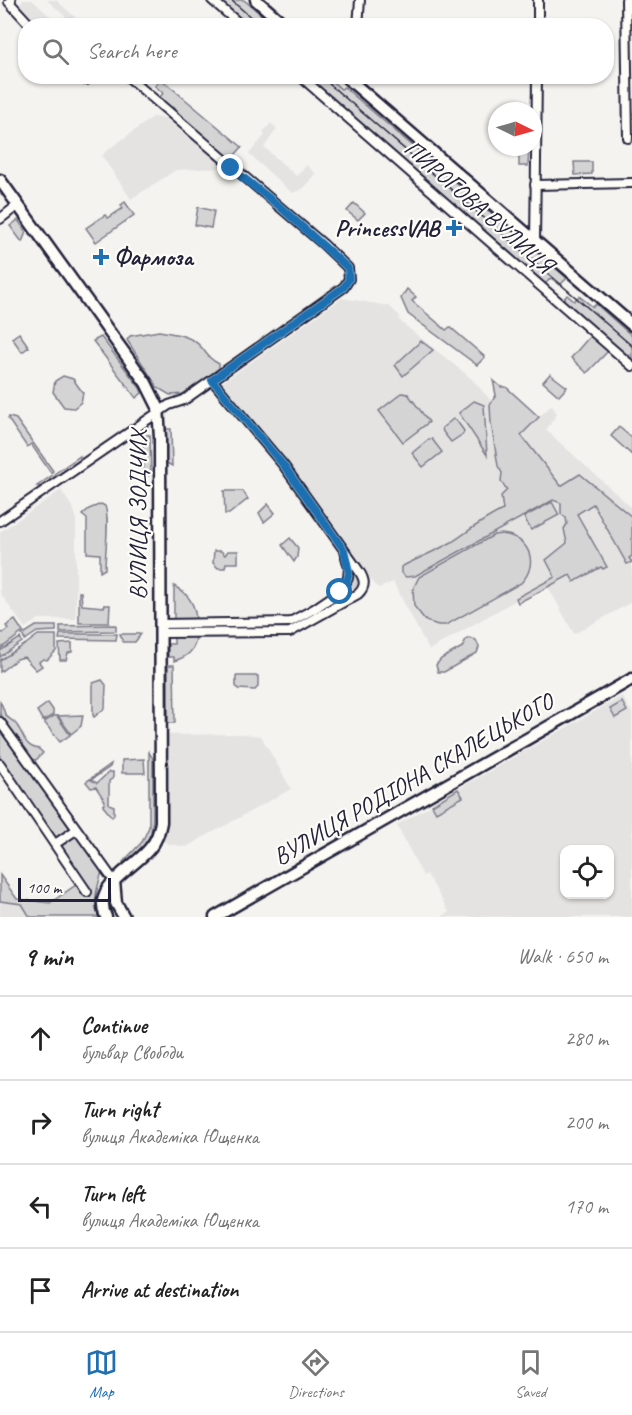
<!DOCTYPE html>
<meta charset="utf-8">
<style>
body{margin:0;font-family:Caveat,sans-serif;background:#f6f6f6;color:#222}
.controls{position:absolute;right:18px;bottom:18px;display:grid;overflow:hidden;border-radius:12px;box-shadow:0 2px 4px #0004}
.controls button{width:54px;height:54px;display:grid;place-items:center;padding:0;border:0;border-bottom:2px solid #e0e0e0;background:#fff;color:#222;font:30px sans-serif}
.compass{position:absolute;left:488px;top:102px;width:54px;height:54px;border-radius:50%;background:#fff;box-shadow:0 2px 4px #0004;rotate:95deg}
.scale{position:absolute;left:18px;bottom:15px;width:93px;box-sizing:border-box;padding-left:6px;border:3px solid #22223b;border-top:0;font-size:16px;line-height:21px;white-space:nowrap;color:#22223b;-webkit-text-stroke:4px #fdfcf7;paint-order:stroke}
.stop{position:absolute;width:18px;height:18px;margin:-14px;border:4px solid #1f6fb2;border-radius:50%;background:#fff}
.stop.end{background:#1f6fb2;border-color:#fff;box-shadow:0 2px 6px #0008}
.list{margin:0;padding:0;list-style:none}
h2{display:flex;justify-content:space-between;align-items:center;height:78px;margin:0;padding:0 24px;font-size:26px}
h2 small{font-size:20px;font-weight:400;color:#767676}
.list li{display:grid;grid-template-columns:39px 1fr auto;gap:18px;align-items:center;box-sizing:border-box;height:84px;padding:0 24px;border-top:2px solid #e0e0e0}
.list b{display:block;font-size:22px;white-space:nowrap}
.list p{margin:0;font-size:20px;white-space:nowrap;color:#767676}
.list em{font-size:20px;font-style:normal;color:#767676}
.icon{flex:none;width:33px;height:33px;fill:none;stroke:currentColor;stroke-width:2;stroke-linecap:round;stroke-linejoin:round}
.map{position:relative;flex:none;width:632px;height:917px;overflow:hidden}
.search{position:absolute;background:#fff;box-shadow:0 2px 4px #0004;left:18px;right:18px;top:18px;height:66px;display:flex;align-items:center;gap:15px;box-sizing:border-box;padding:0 21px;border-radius:24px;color:#767676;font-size:22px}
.sheet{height:414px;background:#fff}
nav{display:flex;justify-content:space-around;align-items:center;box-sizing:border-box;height:84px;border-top:2px solid #e0e0e0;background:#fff;font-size:16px;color:#767676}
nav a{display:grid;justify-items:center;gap:3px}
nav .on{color:#1f6fb2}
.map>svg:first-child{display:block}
.built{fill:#e4e3e2;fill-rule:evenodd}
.green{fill:#d5d4d5;stroke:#7c7b88;stroke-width:1.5}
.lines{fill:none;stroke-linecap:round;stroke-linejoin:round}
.street-casing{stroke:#22223b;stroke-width:12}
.secondary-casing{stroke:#22223b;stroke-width:15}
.street{stroke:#fdfcf7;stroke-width:8}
.secondary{stroke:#fdfcf7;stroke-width:10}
.tram{stroke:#22223b;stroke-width:1.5}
.route{stroke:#1f6fb2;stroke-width:8}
.poi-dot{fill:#1f6fb2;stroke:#fdfcf7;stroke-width:2}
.labels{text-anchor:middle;stroke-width:4.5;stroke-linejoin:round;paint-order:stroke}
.street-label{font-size:24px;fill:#22223b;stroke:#fdfcf7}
.poi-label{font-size:24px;font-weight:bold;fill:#22223b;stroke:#fdfcf7;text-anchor:end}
</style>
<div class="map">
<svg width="632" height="917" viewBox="0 0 632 917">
<rect width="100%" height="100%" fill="#f4f3ef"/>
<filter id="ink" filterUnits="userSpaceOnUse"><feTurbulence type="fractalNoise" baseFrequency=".0167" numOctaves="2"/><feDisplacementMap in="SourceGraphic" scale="12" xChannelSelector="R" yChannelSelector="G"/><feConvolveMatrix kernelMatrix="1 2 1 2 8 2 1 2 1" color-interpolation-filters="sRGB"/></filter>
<g filter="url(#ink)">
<g class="built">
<path d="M23 0H32L60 25H34L17 8Z"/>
<path d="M47 0H56L84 25H75Z"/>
<path d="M153 117 165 118 225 168 176 170 131 199 102 156 105 152Z"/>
<path d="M271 123 277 129 264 147 296 176 307 165 316 174 301 190 292 193 249 154 265 135 263 132Z"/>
<path d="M342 298 389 306 400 316 399 319 402 323 472 379 520 434 552 405 557 414 546 430 632 508V602L574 634 546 583 429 650 393 582 379 588 374 584 339 532 283 456 220 384Z"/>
<path d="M61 490 74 510 76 516V619H39L25 628 0 593V532Z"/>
<path d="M622 696 632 713V917H442L449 912 427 874 423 876 397 825 432 805 436 812 462 798 458 789ZM564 850H610V894H564Z"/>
<path d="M243 734 261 736 291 789 186 847 169 844 157 838 161 735Z"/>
<path d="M0 901 22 904 30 917H0Z"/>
</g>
<g class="green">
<path d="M217 0H244L273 25H247Z"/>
<path d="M305 77H327L341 89 344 87 567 278 560 285 551 278 545 284Z"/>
<path d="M161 79 242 147 229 162 175 113 177 111 173 107 170 110 158 100 163 93 155 86Z"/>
<path d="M519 147H529L528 166H519Z"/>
<path d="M574 162H592V174L575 175Z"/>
<path d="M125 202 134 215 96 242 86 228 105 215 108 218 123 208 121 205Z"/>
<path d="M354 203 365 213 358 220 347 211Z"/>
<path d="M198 207 214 211 211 228 195 225Z"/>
<path d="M18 220 26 232 22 242 10 226Z"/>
<path d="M407 289 416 297 412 301 446 330 450 327 485 357 477 365 408 314 401 298Z"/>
<path d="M567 295 574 301 579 296 593 307 596 304 632 336V361L562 301Z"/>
<path d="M159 331C174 334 192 335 202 348 208 356 211 360 219 364V368L185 394 170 395 158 388 127 340 130 336Z"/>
<path d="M19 333 29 347 22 352 12 338Z"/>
<path d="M590 336 608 351 587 373 571 358Z"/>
<path d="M101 337 140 388 142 393 136 398 93 341Z"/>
<path d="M421 341 433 350 403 376 395 365Z"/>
<path d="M550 374 567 387 559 396 543 382Z"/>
<path d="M63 376 73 379 83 393 81 402 74 408 64 407 53 392 55 381Z"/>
<path d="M493 380 501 387H506L539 417 521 435 561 486 580 474 632 517V556L629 558 632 562 627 564 593 504 577 514 607 567 603 569 601 567 574 582 570 575 518 603 516 598 555 577 546 560 567 543 564 529 567 524 566 518 561 514V503L553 500 415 576 406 577 401 573V567C418 558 436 551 452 542 467 532 488 516 503 510L501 496 507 490 501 481 502 473 498 466 491 423 490 405 496 395Z"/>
<path d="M402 393 408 394 429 422 403 442 379 411Z"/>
<path d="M474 401 484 405 487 455 459 413Z"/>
<path d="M9 417 16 419 53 471 51 473 31 444 27 447 8 419Z"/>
<path d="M453 419 456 420 464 431 463 434 451 442 443 432 442 428Z"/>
<path d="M619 427 632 438V455L611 436Z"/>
<path d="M165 429H171L172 466 165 462Z"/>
<path d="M145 435H150L151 474 145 477 144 476 143 437Z"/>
<path d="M429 439H432L442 452 423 467 412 453Z"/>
<path d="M80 456V460L76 464 43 487 37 486Z"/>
<path d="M224 491H243L248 499 229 514H225Z"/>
<path d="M552 502 559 515 531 530 524 517Z"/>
<path d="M101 504 105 506C110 519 105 551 105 569L100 572V554L87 553V519L82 515 89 509Z"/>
<path d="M268 504 275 513 264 522 259 513Z"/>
<path d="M502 534C529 537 540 563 521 583L446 625H438L426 621 414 606 413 589 419 577 494 535Z"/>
<path d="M290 538 298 548 297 557 294 562 282 545Z"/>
<path d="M214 551H221L225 555 228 551H238V563H226L225 568H218L213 563Z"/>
<path d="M357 570 362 589 319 617 314 609 340 592 351 574Z"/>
<path d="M174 586C188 594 195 603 196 620H174Z"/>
<path d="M79 592H81L82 605 104 607V605H110L109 623H79Z"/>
<path d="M306 614 311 621 297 630 174 633V624L286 623Z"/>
<path d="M15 620 23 632 0 649V632L3 633 8 629 6 626Z"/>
<path d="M116 625V631L60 632V626Z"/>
<path d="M36 626H56V631L37 632 25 640 22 635Z"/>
<path d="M117 634 116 640 59 639 60 634Z"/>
<path d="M120 634H141L135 642H123Z"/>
<path d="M38 635H56V651L47 660 43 659 39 662 42 666 36 670 24 657 17 659 0 672V660L26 644Z"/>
<path d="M174 637H196C195 651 187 657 174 661V657H168V644H174Z"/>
<path d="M20 638 22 642 0 657V651Z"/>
<path d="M469 638 476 640 479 647 477 653 444 672H438L436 665 441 659 464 646V641Z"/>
<path d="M72 643V652L68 653 66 660H60L59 644Z"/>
<path d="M168 665H174L175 723H168Z"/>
<path d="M236 676H258V687L255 690 238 689 236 686Z"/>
<path d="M102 680 106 685 105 708 94 717 93 715V683Z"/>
<path d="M0 702C4 707 3 710 5 714 8 719 12 720 15 723 25 734 23 747 39 749L43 753 36 760 31 759 0 714Z"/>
<path d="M622 702 627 711 615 718 610 709Z"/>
<path d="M48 703 53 710V715L43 721 37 711Z"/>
<path d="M83 715 81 726 71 734 58 716Z"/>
<path d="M54 716H57L70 735 60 742 44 722Z"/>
<path d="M0 722 103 868C99 883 91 902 99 917H30L22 904 0 901V875L17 899 50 903 80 882 0 764Z"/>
<path d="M149 752 153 759V818L151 833 146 843 124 865 123 862 142 842 149 827Z"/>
<path d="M144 759 145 773H122V760Z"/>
<path d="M111 764 110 767 91 780 97 783 109 772H113V778L109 781V804L114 806V815L112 817 103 806 105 801 96 787 91 788 86 782Z"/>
<path d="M458 789 463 797 436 812 432 805Z"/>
</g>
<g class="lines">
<defs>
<g id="street">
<path d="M11 0 9 2 31 26"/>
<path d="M212 0 242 26"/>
<path d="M626 0 628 138"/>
<path d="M358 26 360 0"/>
<path d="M538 26V0"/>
<path d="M77 76 86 80 91 76"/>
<path d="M300 76 632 366"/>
<path d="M535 185 632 183"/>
<path d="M0 219 18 205"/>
<path d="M535 242 537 76"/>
<path d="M0 521 169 405 184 400 344 287 349 279 348 268 323 244 127 76"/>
<path d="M160 624 290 622 314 609 342 590 348 578 349 568 346 557"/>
<path d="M160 633 290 632 358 594C366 586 365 580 359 571L284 466 212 380"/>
<path d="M0 722 114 881"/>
<path d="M0 764 87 892"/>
<path d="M55 844 76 830"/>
</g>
<g id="secondary">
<path d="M256 0 286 26"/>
<path d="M345 76 632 325"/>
<path d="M0 180 146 383 158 407 160 438 161 822C159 832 157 840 150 848 134 869 91 885 106 917"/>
<path d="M114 881 116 903 124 917"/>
<path d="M215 917 632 679"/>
</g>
</defs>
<use href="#street" class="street-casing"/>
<use href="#secondary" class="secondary-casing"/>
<use href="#street" class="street"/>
<use href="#secondary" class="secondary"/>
<g class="tram">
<path d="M231 0 261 26"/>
<path d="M320 76 632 346"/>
</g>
</g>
</g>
<g class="lines" filter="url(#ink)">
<path class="route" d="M231 168 278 205 348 268 349 279 344 287 212 380 284 466 344 550 349 572 347 582 340 592"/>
</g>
<g class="poi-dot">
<path d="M451 219h6v6h6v6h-6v6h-6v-6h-6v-6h6z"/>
<path d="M98 248h6v6h6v6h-6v6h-6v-6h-6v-6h6z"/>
</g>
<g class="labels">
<g class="street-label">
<text transform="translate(479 206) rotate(41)" y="8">ПИРОГОВА ВУЛИЦЯ</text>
<text transform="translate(138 515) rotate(-90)" y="8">ВУЛИЦЯ ЗОДЧИХ</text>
<text transform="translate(413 779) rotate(-30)" y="8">ВУЛИЦЯ РОДІОНА СКАЛЕЦЬКОГО</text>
</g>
<g class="poi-label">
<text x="440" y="236">PrincessVAB</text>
<text x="114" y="265" text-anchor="start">Фармоза</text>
</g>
</g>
</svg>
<div class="controls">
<button><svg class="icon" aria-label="locate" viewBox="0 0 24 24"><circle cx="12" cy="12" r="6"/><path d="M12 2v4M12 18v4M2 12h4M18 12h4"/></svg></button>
</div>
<svg class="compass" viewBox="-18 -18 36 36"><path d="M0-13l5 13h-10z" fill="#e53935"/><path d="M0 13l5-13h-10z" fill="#767676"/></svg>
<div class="scale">100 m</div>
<div class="stop" style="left:340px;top:592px"></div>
<div class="stop end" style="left:231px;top:168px"></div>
<div class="search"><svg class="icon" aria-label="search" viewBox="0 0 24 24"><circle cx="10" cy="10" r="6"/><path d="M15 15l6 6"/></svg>Search here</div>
</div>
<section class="sheet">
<h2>9 min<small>Walk · 650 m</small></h2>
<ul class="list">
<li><svg class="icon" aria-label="ahead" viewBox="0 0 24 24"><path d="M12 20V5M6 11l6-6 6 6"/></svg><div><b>Continue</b><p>бульвар Свободи</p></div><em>280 m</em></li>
<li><svg class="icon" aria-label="right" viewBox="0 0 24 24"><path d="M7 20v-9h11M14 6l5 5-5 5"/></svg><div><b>Turn right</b><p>вулиця Академіка Ющенка</p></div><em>200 m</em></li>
<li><svg class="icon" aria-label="left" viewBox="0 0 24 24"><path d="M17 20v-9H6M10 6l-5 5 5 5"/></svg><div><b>Turn left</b><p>вулиця Академіка Ющенка</p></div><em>170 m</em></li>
<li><svg class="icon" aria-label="arrive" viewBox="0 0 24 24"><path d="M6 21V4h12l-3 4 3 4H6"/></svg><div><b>Arrive at destination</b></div></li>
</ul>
</section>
<nav>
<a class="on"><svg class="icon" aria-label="map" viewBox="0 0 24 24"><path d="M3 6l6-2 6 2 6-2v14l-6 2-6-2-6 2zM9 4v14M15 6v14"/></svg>Map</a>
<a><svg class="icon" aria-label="directions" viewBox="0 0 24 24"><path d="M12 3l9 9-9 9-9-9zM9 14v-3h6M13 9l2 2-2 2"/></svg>Directions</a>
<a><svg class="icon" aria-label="saved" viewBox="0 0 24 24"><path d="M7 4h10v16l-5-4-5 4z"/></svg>Saved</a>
</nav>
